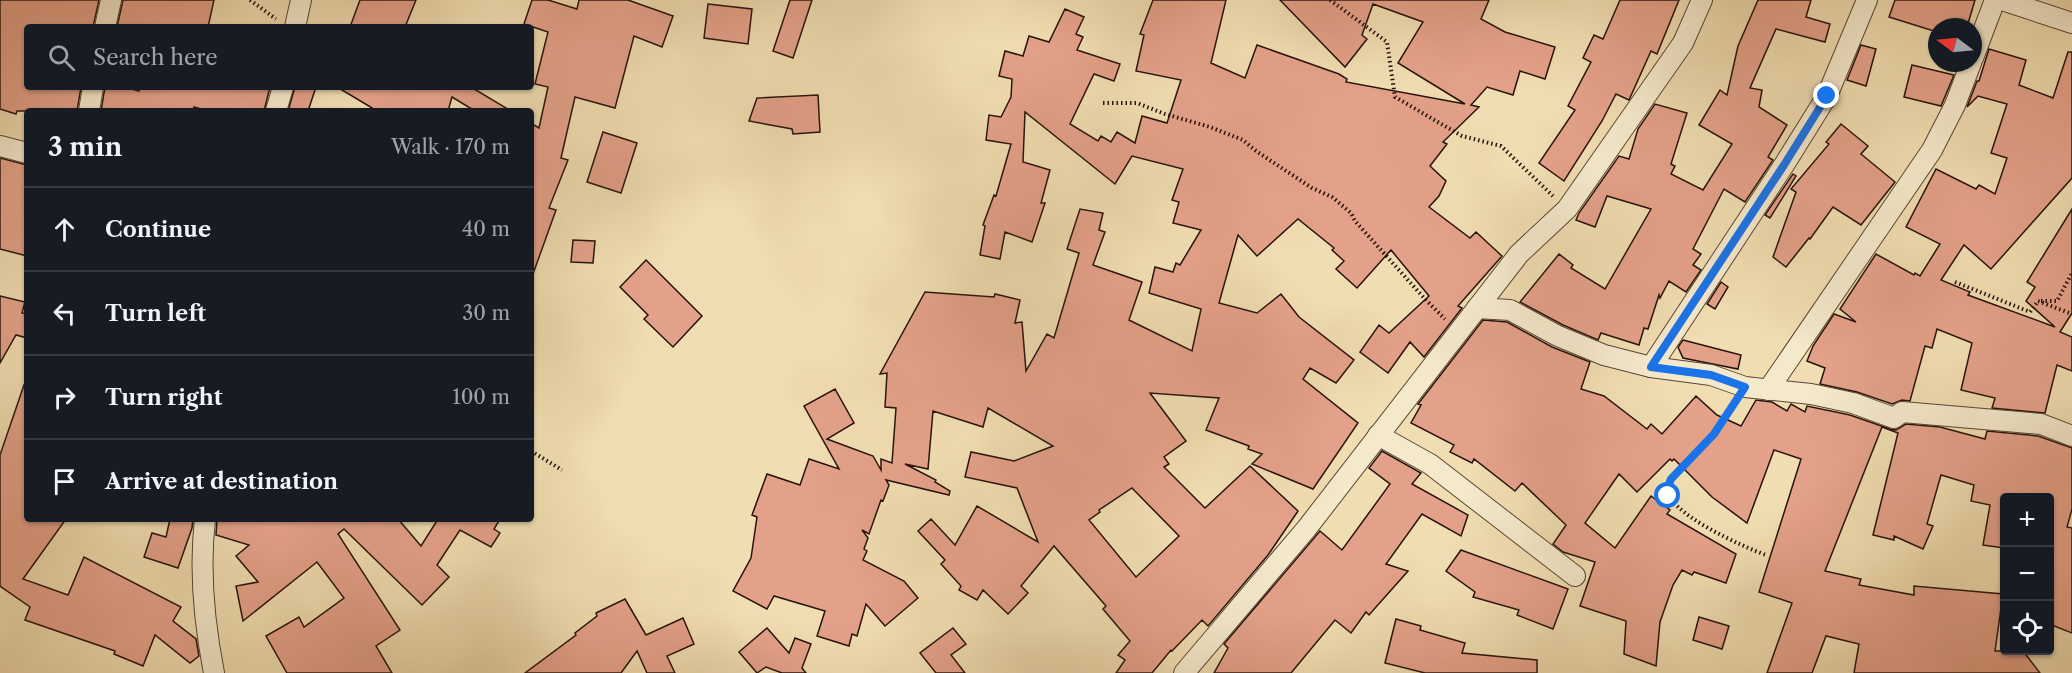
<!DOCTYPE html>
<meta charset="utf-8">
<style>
body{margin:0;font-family:"Libre Caslon Text",serif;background:#242831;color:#f1f3f6}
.controls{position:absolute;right:18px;bottom:18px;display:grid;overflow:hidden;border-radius:6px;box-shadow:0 2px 4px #0004}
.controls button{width:54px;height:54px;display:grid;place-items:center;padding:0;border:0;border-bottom:2px solid #363941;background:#171b24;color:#f1f3f6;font:30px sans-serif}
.compass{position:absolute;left:1928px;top:18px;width:54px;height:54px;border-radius:50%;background:#171b24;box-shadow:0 2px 4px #0004;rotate:286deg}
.stop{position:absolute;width:18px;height:18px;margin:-14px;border:4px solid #1a73e8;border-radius:50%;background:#fff}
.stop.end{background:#1a73e8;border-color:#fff;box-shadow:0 2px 6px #0008}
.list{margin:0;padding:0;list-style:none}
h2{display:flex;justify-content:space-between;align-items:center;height:78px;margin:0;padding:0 24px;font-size:26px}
h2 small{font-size:20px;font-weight:400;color:#9ea1a6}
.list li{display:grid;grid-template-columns:39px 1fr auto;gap:18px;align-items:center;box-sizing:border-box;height:84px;padding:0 24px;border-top:2px solid #363941}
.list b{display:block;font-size:22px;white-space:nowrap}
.list em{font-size:20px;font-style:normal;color:#9ea1a6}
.icon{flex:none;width:33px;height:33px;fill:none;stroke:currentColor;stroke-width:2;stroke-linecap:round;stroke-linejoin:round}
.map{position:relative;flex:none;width:2072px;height:673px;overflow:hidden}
.search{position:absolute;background:#171b24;box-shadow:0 2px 4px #0004;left:24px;top:24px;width:510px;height:66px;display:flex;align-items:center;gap:15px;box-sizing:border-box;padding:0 21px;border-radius:6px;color:#9ea1a6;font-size:22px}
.panel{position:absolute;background:#171b24;box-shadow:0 2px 4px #0004;left:24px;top:108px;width:510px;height:414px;border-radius:6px}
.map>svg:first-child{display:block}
.building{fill:#e4a189;stroke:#28130c;stroke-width:1.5;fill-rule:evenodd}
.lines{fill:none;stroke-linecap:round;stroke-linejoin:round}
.minor-casing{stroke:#5a4635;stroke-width:22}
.path{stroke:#28130c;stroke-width:4;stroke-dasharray:1.5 3;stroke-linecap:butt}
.minor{stroke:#f5e9cc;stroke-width:20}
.route{stroke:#1a73e8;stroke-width:8}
</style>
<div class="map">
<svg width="2072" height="673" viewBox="0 0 2072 673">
<rect width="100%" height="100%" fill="#f0ddb1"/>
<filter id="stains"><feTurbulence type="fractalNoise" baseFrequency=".00333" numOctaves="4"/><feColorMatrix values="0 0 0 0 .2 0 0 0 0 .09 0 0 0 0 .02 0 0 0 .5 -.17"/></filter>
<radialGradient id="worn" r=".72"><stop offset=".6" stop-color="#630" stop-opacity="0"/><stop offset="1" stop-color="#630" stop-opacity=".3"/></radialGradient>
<g class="building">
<path d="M0 0H99L93 27H27V87H81L77 111H17L16 114 0 109Z"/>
<path d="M123 0H214L208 27H117Z"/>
<path d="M360 0H416L405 27H350Z"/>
<path d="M532 0H548L577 9 579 0H628L673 16 662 47 634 36 615 108 575 97 561 158 568 160 549 208 556 210 533 274H531V123L539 128 548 87 535 84 548 32 524 24Z"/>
<path d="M790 0H812L793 58 773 51Z"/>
<path d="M1153 0H1226L1211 63 1245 78 1257 45 1339 74 1347 79 1346 82 1465 104 1398 63 1423 22 1373 4 1362 35 1367 39 1345 67 1280 0H1489L1481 19 1505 32 1555 47 1545 79 1520 71 1513 95 1487 87 1471 105 1479 107 1443 142 1447 144 1430 166 1446 181 1439 196 1429 207 1470 238 1476 232 1502 256 1458 306 1462 308 1424 357 1410 342 1388 373 1360 352 1379 325 1389 333 1429 296 1391 250 1357 288 1336 269 1344 261 1332 250 1334 248 1298 219 1257 256 1238 235 1219 303 1257 313 1281 294 1299 317 1354 360 1336 383 1310 368 1303 379 1358 423 1313 489 1252 464 1262 454 1248 449 1249 446 1206 430 1219 398 1150 393 1186 441 1164 457 1169 464 1164 467 1205 508 1250 466 1298 511 1268 555 1208 626 1202 620 1172 651 1171 650 1152 673H1116L1125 660 1118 655 1130 641 1103 609 1106 606 1054 546 1021 586 1028 593 1008 614 983 590 977 600 959 590 961 586 941 564 945 560 918 531 931 519 955 545 977 506 1038 542 1017 488 965 477 971 452 1014 461 1053 446 988 408 983 427 933 411 928 469 905 464 936 480 935 482 950 491 949 495 886 480 889 485 883 501 881 500 869 534 862 530 868 538 864 549 867 551 863 560 904 581 918 598 885 626 866 604 857 636 852 634 849 646 817 636 825 611 774 596 767 609 733 591 751 558 757 517 752 515 767 474 800 485 809 459 839 469 804 406 835 389 854 423 827 439 873 456 881 470V459L892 463 896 408 885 407 887 373 880 374 925 292 994 297 995 294 1020 300 1015 323 1022 322 1026 371 1047 334 1054 338 1079 253 1067 249 1080 209 1103 213 1099 230 1105 232 1093 265 1142 282 1129 320 1192 351 1201 309 1149 293 1155 267 1173 272 1176 263 1180 265 1201 230 1173 223 1179 202 1172 200 1183 169 1132 156 1115 184 1025 112 1023 162 1050 170 1041 203H1045L1032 242 1005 232 1000 259 980 255 985 226 983 225 994 195 996 196 1011 144 986 140 989 115 1001 117 1011 97 1012 79 999 76 1005 51 1023 56 1029 36 1049 42 1065 9 1084 17 1076 34 1083 37 1077 50 1120 64 1114 81 1094 74 1070 124 1098 141 1101 136 1111 142 1117 132 1135 143 1142 116 1167 123 1181 80 1136 71 1144 35 1140 34ZM1132 488 1179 536 1136 577 1089 520 1100 512 1099 510Z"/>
<path d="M1620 0H1679L1657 54 1651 51 1629 100 1616 94 1602 121 1564 181 1539 163 1575 110 1568 106 1591 62 1583 58 1594 35 1603 39Z"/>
<path d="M1758 0H1811L1806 17 1830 24 1825 42 1776 29 1750 88 1762 90 1759 107 1787 125 1768 157 1773 160 1745 202 1724 189 1693 249 1701 254 1693 265 1701 270 1686 292 1669 281 1660 298 1659 295 1648 329 1644 328 1639 345 1601 333 1598 340 1563 325 1520 302 1559 254 1573 265 1571 268 1605 289 1651 209 1607 196 1595 227 1576 220 1579 213 1619 156 1629 159 1638 129 1655 104 1687 113 1671 164 1675 166 1671 174 1703 190 1732 144 1699 125 1720 90 1727 95 1738 46Z"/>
<path d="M1895 0H1975L1967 27H1937V32L1889 17Z"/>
<path d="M708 4 752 9 748 44 704 38Z"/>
<path d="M1861 45 1876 49 1866 86 1847 80Z"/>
<path d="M1989 49 2026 60 2019 85 2053 98 2068 52H2072V178L1991 269 1964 245 1941 280 1970 292 1968 295 2055 327 2026 301 2035 287 2027 282 2072 209V313L2060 332 2072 337V371L2057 365 2045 413 1992 408 1995 398 1961 390 1972 343 1937 329 1932 348 1925 346 1910 401 1902 400 1892 404 1857 392 1820 384 1825 368 1807 361 1813 346 1834 314 1856 322 1840 309 1876 254 1914 275 1915 273 1920 276 1940 244 1906 227 1936 169 1976 189 1979 185 1995 194 2007 158 1991 153 2007 104 1978 96 1967 107 1977 81H1979Z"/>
<path d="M1912 65 1954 75 1941 106 1904 97Z"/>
<path d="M105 87H124L139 91V87H270L264 111H208L194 107 193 111H101Z"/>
<path d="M295 87H316L308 111H288Z"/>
<path d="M337 87H471L511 111H475L452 97 448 111H377Z"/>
<path d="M818 95 820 132 793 134 792 129 749 121 757 98Z"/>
<path d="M1841 124 1868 146 1861 154 1895 182 1861 225 1833 207 1810 239 1809 238 1786 267 1773 257 1796 192 1791 189 1829 144 1826 142Z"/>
<path d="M603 132 637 143 621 193 587 182Z"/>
<path d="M0 158 27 165V256L0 249Z"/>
<path d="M1793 174 1796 176 1770 218 1765 215Z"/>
<path d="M573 240 595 241 593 263 571 262Z"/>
<path d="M646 260 702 316 673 347 644 319 648 315 620 287Z"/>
<path d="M1721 282 1728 287 1715 309 1707 304Z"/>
<path d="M0 296 25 302 22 313 27 314V338L16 335 0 363Z"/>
<path d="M1483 320 1507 322 1552 347 1590 362 1581 389 1604 396 1647 429 1651 424 1662 434 1696 396 1717 415 1741 426 1756 400 1772 402 1787 411 1791 404 1805 412 1807 406 1850 415 1890 429 1896 430 1906 424 1940 427 1985 439 1987 431 2038 436 2072 448V509L2067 527 2072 528V633L2049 624V498H2004V548L1983 545 1990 505 1971 501 1974 485 1941 475 1927 524 1933 526 1923 549 1894 536V540L1873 535 1898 433 1882 427 1825 571 1861 579 1859 585 1914 595V586L2003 594 1995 651H2023L2040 673H1854L1859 644 1826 636 1812 673H1767L1792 603 1759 592 1801 459 1774 450 1747 523 1712 497 1674 459 1672 461 1670 459 1637 492 1619 474 1585 523 1615 548 1651 496 1670 510 1667 514 1736 554 1726 583 1694 572 1692 575 1682 570 1673 585 1660 622 1656 666 1624 654 1626 621 1580 606 1595 562 1563 552 1553 544 1566 525 1522 483 1515 491 1474 459 1472 463 1450 452 1454 445 1411 423 1421 405 1418 404Z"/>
<path d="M1683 340 1741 355 1738 369 1683 358 1678 347Z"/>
<path d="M24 385 27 386V519H66L23 579 68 595 84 557 181 607 173 621 196 639 199 656 190 663 155 635 143 666 114 654 115 651 25 620 30 607 0 586V455Z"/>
<path d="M1382 451 1421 473 1412 484 1468 515 1461 536 1422 514 1386 564 1408 571 1369 615 1366 612 1351 633 1335 620 1291 673H1214L1228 648 1224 644 1320 531 1342 550 1390 484 1369 468Z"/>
<path d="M170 519H193L192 528 178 568 144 557 152 533 166 537Z"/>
<path d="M217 519H398L421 546 438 519H500L494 529 500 533 491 547 460 530 437 565 449 577 422 605 344 529 338 534 400 630 376 646 392 673H287L266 636 299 617 304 627 344 598 317 562 243 621 236 586 258 582 236 556 249 545 216 535Z"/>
<path d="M1461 550 1568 589 1553 629 1517 615 1519 610 1473 597 1475 592 1446 571Z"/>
<path d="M625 599 646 635 683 618 694 644 667 656 675 673H647L637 651 621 673H525L576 635 575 633 597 616 596 613Z"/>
<path d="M1699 617 1729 626 1722 649 1693 640Z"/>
<path d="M1396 619 1421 626 1420 630 1465 643 1462 653 1537 660V673H1425L1385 663Z"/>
<path d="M767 628 789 653 795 638 811 644 802 668 806 673H782L766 667 757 673 739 652Z"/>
<path d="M953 628 966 644 951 655 965 673H936L920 653Z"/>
</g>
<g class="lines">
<defs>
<g id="minor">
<path d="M2002 0 2072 23"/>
<path d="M105 27 111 0"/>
<path d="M295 27 301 0"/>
<path d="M1973 58 1995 0"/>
<path d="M89 111 93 87"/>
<path d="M276 111 283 87"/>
<path d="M0 146 27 153"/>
<path d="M1477 308 1510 310 1558 336 1604 355 1651 367 1711 375 1745 387 1811 394 1853 403 1894 418 1902 412 2041 424 2072 436"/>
<path d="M1651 367 1784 165 1827 96 1867 0"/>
<path d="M1768 390 1932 150 1955 105 1971 63"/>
<path d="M1378 435 1430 464 1575 576"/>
<path d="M205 519C199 571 204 622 214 673"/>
<path d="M1184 673 1307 528 1519 254 1567 209 1683 43 1702 0"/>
</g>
</defs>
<use href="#minor" class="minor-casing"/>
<g class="path">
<path d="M250 0 276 19"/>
<path d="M1330 0 1387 42 1395 97 1462 136 1501 146 1553 196"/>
<path d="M1103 103H1137L1165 114 1210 127 1243 140 1256 151 1312 188 1332 197 1351 213 1355 221 1425 299 1445 319"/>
<path d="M1955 282 2030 312 2038 301 2072 314"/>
<path d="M2041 301H2057L2072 273"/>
<path d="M1735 403C1725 419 1715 434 1702 448 1692 458 1673 471 1668 486 1661 511 1746 548 1766 555"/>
<path d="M531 451 562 470"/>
</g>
<use href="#minor" class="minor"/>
</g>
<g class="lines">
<path class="route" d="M1668 496 1667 489 1671 479 1714 434 1745 387 1711 375 1651 367 1784 165 1827 96"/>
</g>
<rect width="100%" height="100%" filter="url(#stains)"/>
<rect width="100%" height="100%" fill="url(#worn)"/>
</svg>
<div class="controls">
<button>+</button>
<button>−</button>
<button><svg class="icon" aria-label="locate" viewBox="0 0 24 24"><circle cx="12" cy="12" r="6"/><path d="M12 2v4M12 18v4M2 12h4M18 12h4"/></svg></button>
</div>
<svg class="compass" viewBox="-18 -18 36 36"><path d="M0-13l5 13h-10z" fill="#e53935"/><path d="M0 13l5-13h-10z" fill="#9ea1a6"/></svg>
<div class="stop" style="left:1668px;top:496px"></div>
<div class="stop end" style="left:1827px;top:96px"></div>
<div class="search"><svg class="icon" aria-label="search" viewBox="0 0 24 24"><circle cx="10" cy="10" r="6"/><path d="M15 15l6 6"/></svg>Search here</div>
<section class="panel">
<h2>3 min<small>Walk · 170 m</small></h2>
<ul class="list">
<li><svg class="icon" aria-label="ahead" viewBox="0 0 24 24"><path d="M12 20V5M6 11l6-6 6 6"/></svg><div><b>Continue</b></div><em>40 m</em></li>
<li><svg class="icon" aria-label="left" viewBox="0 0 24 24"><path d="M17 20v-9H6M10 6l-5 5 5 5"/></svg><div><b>Turn left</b></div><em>30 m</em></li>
<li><svg class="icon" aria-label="right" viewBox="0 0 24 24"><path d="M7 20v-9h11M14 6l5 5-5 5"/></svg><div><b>Turn right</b></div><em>100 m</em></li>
<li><svg class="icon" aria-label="arrive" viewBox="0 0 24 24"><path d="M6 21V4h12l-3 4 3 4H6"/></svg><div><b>Arrive at destination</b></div></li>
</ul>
</section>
</div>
